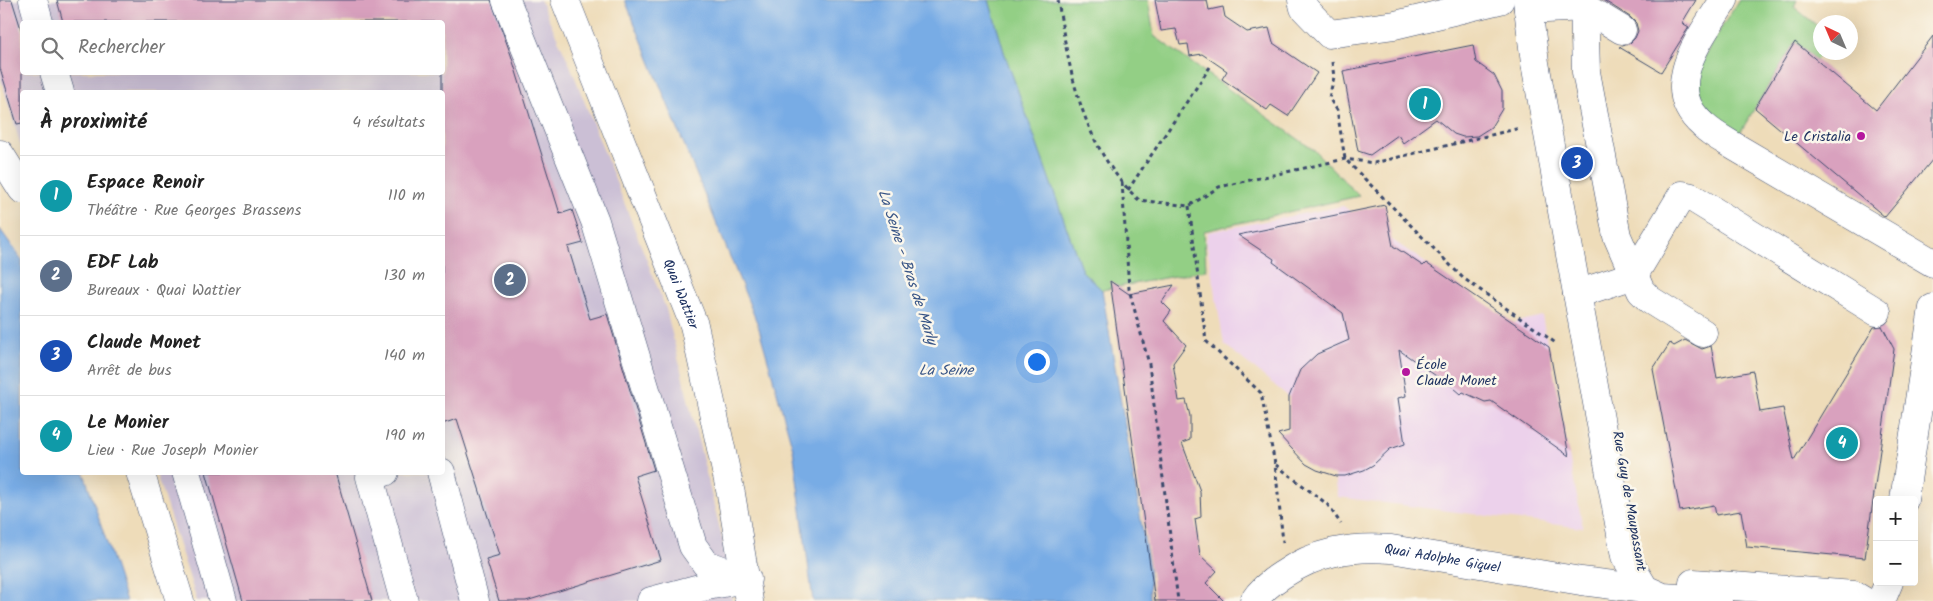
<!DOCTYPE html>
<html lang="fr">
<meta charset="utf-8">
<style>
body{margin:0;font-family:Kalam,sans-serif;background:#f6f6f6;color:#222}
.controls{position:absolute;right:15px;bottom:15px;display:grid;overflow:hidden;border-radius:5px;box-shadow:0 5px 20px #0002}
.controls button{width:45px;height:45px;display:grid;place-items:center;padding:0;border:0;border-bottom:1px solid #e0e0e0;background:#fff;color:#222;font:25px sans-serif}
.compass{position:absolute;left:1813px;top:15px;width:45px;height:45px;border-radius:50%;background:#fff;box-shadow:0 5px 20px #0002;rotate:316deg}
.you{position:absolute;left:1036px;top:361px;width:18px;height:18px;margin:-12px;border:4px solid #fff;border-radius:50%;background:#1a73e8;box-shadow:0 0 0 8px #1a73e833}
.badge{display:grid;place-items:center;width:32px;height:32px;border-radius:50%;background:#b5179e;color:#fff;font-size:16px;font-weight:700}
.pin{position:absolute;translate:-50% -50%;border:2px solid #fff;box-shadow:0 1px 5px #0006}
.list{margin:0;padding:0;list-style:none}
h2{display:flex;justify-content:space-between;align-items:center;height:65px;margin:0;padding:0 20px;font-size:21px}
h2 small{font-size:16px;font-weight:400;color:#767676}
.list li{display:grid;grid-template-columns:32px 1fr auto;gap:15px;align-items:center;box-sizing:border-box;height:80px;padding:0 20px;border-top:1px solid #e0e0e0}
.list b{display:block;font-size:19px;white-space:nowrap}
.list p{margin:0;font-size:16px;white-space:nowrap;color:#767676}
.list em{font-size:16px;font-style:normal;color:#767676}
.icon{flex:none;width:28px;height:28px;fill:none;stroke:currentColor;stroke-width:2;stroke-linecap:round;stroke-linejoin:round}
.map{position:relative;flex:none;width:1933px;height:601px;overflow:hidden}
.search{position:absolute;background:#fff;box-shadow:0 5px 20px #0002;left:20px;top:20px;width:425px;height:55px;display:flex;align-items:center;gap:12px;box-sizing:border-box;padding:0 18px;border-radius:5px;color:#767676;font-size:19px}
.panel{position:absolute;background:#fff;box-shadow:0 5px 20px #0002;left:20px;top:90px;width:425px;height:385px;border-radius:5px}
.map>svg:first-child{display:block}
.built{fill:#ecd1eb}
.industrial{fill:#cbbfd5;fill-rule:evenodd}
.green{fill:#93cf85;stroke:#577f72}
.water{fill:#78ace5;stroke:#4a6ea2}
.building{fill:#d9a1be}
.lines{fill:none;stroke-linecap:round;stroke-linejoin:round}
.minor-casing{stroke:#3b496c;stroke-width:29}
.path{stroke:#3b496c;stroke-width:3;stroke-dasharray:4 4;stroke-linecap:butt}
.minor{stroke:#fff;stroke-width:28}
.poi-dot{fill:#b5179e;stroke:#fbf7ec;stroke-width:2}
.labels{text-anchor:middle;stroke-width:5;stroke-linejoin:round;paint-order:stroke}
.poi-label{font-size:14px;fill:#1b2f5e;stroke:#fbf7ec;text-anchor:end}
.street-label{font-size:14px;fill:#1b2f5e;stroke:#fbf7ec}
.water-label{font-size:15px;font-style:italic;fill:#375486;stroke:#fbf7ec}
</style>
<div class="map">
<svg width="1933" height="601" viewBox="0 0 1933 601">
<rect width="100%" height="100%" fill="#fbf7ec"/>
<filter id="ink" filterUnits="userSpaceOnUse"><feTurbulence type="fractalNoise" baseFrequency=".02" numOctaves="2"/><feDisplacementMap in="SourceGraphic" scale="10" xChannelSelector="R" yChannelSelector="G"/><feConvolveMatrix kernelMatrix="1 2 1 2 8 2 1 2 1" color-interpolation-filters="sRGB"/></filter>
<filter id="wash" filterUnits="userSpaceOnUse"><feTurbulence type="fractalNoise" baseFrequency=".0096" numOctaves="4" result="noise"/><feDisplacementMap in="SourceGraphic" scale="20" xChannelSelector="R" yChannelSelector="G"/><feGaussianBlur stdDeviation="1.12" result="paint"/><feColorMatrix in="noise" values="0 0 0 0 0 0 0 0 0 0 0 0 0 0 0 0 0 1.4 0 .05"/><feComposite in="paint" operator="in"/></filter>
<g filter="url(#wash)">
<rect width="100%" height="100%" fill="#eedcb9"/>
<path class="built" d="M1343 206 1513 323 1542 316 1583 528 1338 497 1335 476 1317 470 1306 464 1286 441H1284L1281 433 1291 431 1289 397 1224 344 1206 240 1208 232Z"/>
<path class="industrial" d="M0 0H540L570 65 666 309 723 542 732 601H197L156 473 442 472V92H22V150L0 76ZM22 22H442V72H22Z"/>
<g class="green">
<path d="M989 0H1148L1154 36 1315 151 1359 196 1204 231 1206 270 1102 290 1082 271 1004 52Z"/>
<path d="M1739 0H1797L1794 7 1820 28V52L1823 53 1816 60 1795 42 1738 136C1668 91 1706 54 1739 0Z"/>
</g>
<g class="water">
<path d="M625 0H989L1004 52 1082 271 1102 290 1149 568 1150 601H813L793 449 758 325Z"/>
<path d="M0 229 22 260V472L84 473 126 601H0Z"/>
</g>
<g id="blocks">
<g class="building">
<path d="M0 0H12L22 32V123L17 124 0 68Z"/>
<path d="M57 0H491L511 55 560 214 572 210 583 243 568 247 590 319 607 314 654 470 635 476 661 560 526 601H499L486 559 500 555 457 419 442 424V22H63Z"/>
<path d="M1155 0H1207L1209 10 1223 7 1225 17 1247 32 1269 28 1273 43 1317 73 1288 116 1271 105 1267 110 1222 79 1227 71 1202 54 1190 56 1188 44 1180 45 1176 29 1161 31Z"/>
<path d="M1603 0H1696L1682 23 1689 27 1661 72 1619 47 1629 44 1635 38 1638 31 1636 23 1630 17Z"/>
<path d="M1933 36V159L1885 217 1755 108 1795 42 1876 110Z"/>
<path d="M1473 45 1476 62 1494 75 1502 91V109L1491 127 1477 136 1463 137 1454 134 1436 119 1403 143 1398 135 1370 155 1358 151 1343 71Z"/>
<path d="M1385 205 1393 246 1423 266 1426 263 1549 347 1569 456 1491 401 1485 402 1463 392 1461 394 1440 376 1439 378 1399 350 1406 396 1398 398 1405 444 1390 449 1373 465 1364 470 1345 476H1336L1317 470 1306 464 1278 434 1289 431V397L1300 370 1317 354 1349 340 1343 313 1273 262 1274 259 1238 235Z"/>
<path d="M1110 281 1129 294 1174 285 1162 302 1171 311 1164 321 1186 345 1173 363 1179 401 1186 400 1190 416V440L1182 443 1200 491 1201 517 1195 519 1200 555 1217 571 1206 583 1224 601H1155Z"/>
<path d="M1882 326 1894 349 1865 558 1747 547 1741 511 1716 515 1714 505 1680 511 1653 369 1670 343 1674 346 1685 340 1702 349 1711 346 1717 378 1753 371 1760 412 1783 408 1794 460 1874 327Z"/>
<path d="M206 472H335L372 601H243Z"/>
</g>
</g>
</g>
<g filter="url(#ink)">
<use href="#blocks" fill-opacity="0" stroke="#3b496c" stroke-width="1"/>
<g class="lines">
<defs>
<g id="minor">
<path d="M33 0 39 22"/>
<path d="M506 0 595 221 693 546 706 564 747 579"/>
<path id="s1" d="M565 0 694 325 731 494 749 601"/>
<path d="M1302 0 1304 8 1329 34 1395 25 1500 0"/>
<path d="M1527 0 1535 63 1625 556 1652 601"/>
<path d="M1584 0 1586 72 1617 236 1641 291 1650 300 1703 333"/>
<path d="M1724 0C1702 36 1659 87 1703 125 1711 133 1722 139 1732 145L1933 263"/>
<path d="M1528 10 1584 7 1622 30"/>
<path d="M54 72 60 92"/>
<path d="M0 154 22 189"/>
<path d="M1577 294 1634 275 1682 195 1691 197 1877 312"/>
<path d="M140 472 180 601"/>
<path d="M186 472 223 601"/>
<path d="M385 472 370 477 404 601"/>
<path d="M441 472 475 601"/>
<path d="M1904 500 1933 308"/>
<path d="M1693 583 1854 595 1864 601"/>
<path d="M651 601 707 586 745 579"/>
<path id="s2" d="M1254 601C1261 590 1271 582 1282 575 1316 552 1350 546 1391 549L1581 581 1645 589 1663 597 1718 601"/>
<path d="M1881 601 1889 582"/>
</g>
</defs>
<use href="#minor" class="minor-casing"/>
<g class="path">
<path d="M1058 0C1069 72 1083 148 1139 200L1189 206 1219 187 1345 159 1374 163 1520 128"/>
<path d="M1332 62 1334 77 1329 98 1337 110 1345 159 1463 278 1557 344"/>
<path d="M1122 182 1129 289 1149 364 1178 601"/>
<path d="M1128 190 1210 67"/>
<path d="M1189 206 1206 341 1261 393 1275 464 1283 542"/>
<path d="M1276 465 1327 504 1341 524"/>
</g>
<use href="#minor" class="minor"/>
</g>
</g>
<g class="poi-dot">
<circle cx="1861" cy="136" r="5"/>
<circle cx="1406" cy="372" r="5"/>
</g>
<g class="labels">
<g class="poi-label">
<text x="1851" y="141">Le Cristalia</text>
<text x="1416" y="369" text-anchor="start">École<tspan x="1416" dy="16">Claude Monet</tspan></text>
</g>
<g class="street-label">
<text dy="5" stroke="none"><textPath href="#s1" startOffset="316">Quai Wattier</textPath></text>
<text transform="translate(1630 501) rotate(80)" y="5">Rue Guy de Maupassant</text>
<text dy="5" stroke="none"><textPath href="#s2" startOffset="205">Quai Adolphe Giquel</textPath></text>
</g>
<g class="water-label">
<text transform="translate(908 267) rotate(72)" y="5">La Seine - Bras de Marly</text>
<text x="946" y="375">La Seine</text>
</g>
</g>
</svg>
<div class="controls">
<button>+</button>
<button>−</button>
</div>
<svg class="compass" viewBox="-18 -18 36 36"><path d="M0-13l5 13h-10z" fill="#e53935"/><path d="M0 13l5-13h-10z" fill="#767676"/></svg>
<div class="you"></div>
<div class="pin badge" style="left:1425px;top:104px;background:#0f9aa8">1</div>
<div class="pin badge" style="left:510px;top:280px;background:#5c6f8a">2</div>
<div class="pin badge" style="left:1577px;top:163px;background:#1a4fb4">3</div>
<div class="pin badge" style="left:1842px;top:443px;background:#0f9aa8">4</div>
<div class="search"><svg class="icon" aria-label="search" viewBox="0 0 24 24"><circle cx="10" cy="10" r="6"/><path d="M15 15l6 6"/></svg>Rechercher</div>
<section class="panel">
<h2>À proximité<small>4 résultats</small></h2>
<ul class="list">
<li><span class="badge" style="background:#0f9aa8">1</span><div><b>Espace Renoir</b><p>Théâtre · Rue Georges Brassens</p></div><em>110 m</em></li>
<li><span class="badge" style="background:#5c6f8a">2</span><div><b>EDF Lab</b><p>Bureaux · Quai Wattier</p></div><em>130 m</em></li>
<li><span class="badge" style="background:#1a4fb4">3</span><div><b>Claude Monet</b><p>Arrêt de bus</p></div><em>140 m</em></li>
<li><span class="badge" style="background:#0f9aa8">4</span><div><b>Le Monier</b><p>Lieu · Rue Joseph Monier</p></div><em>190 m</em></li>
</ul>
</section>
</div>
